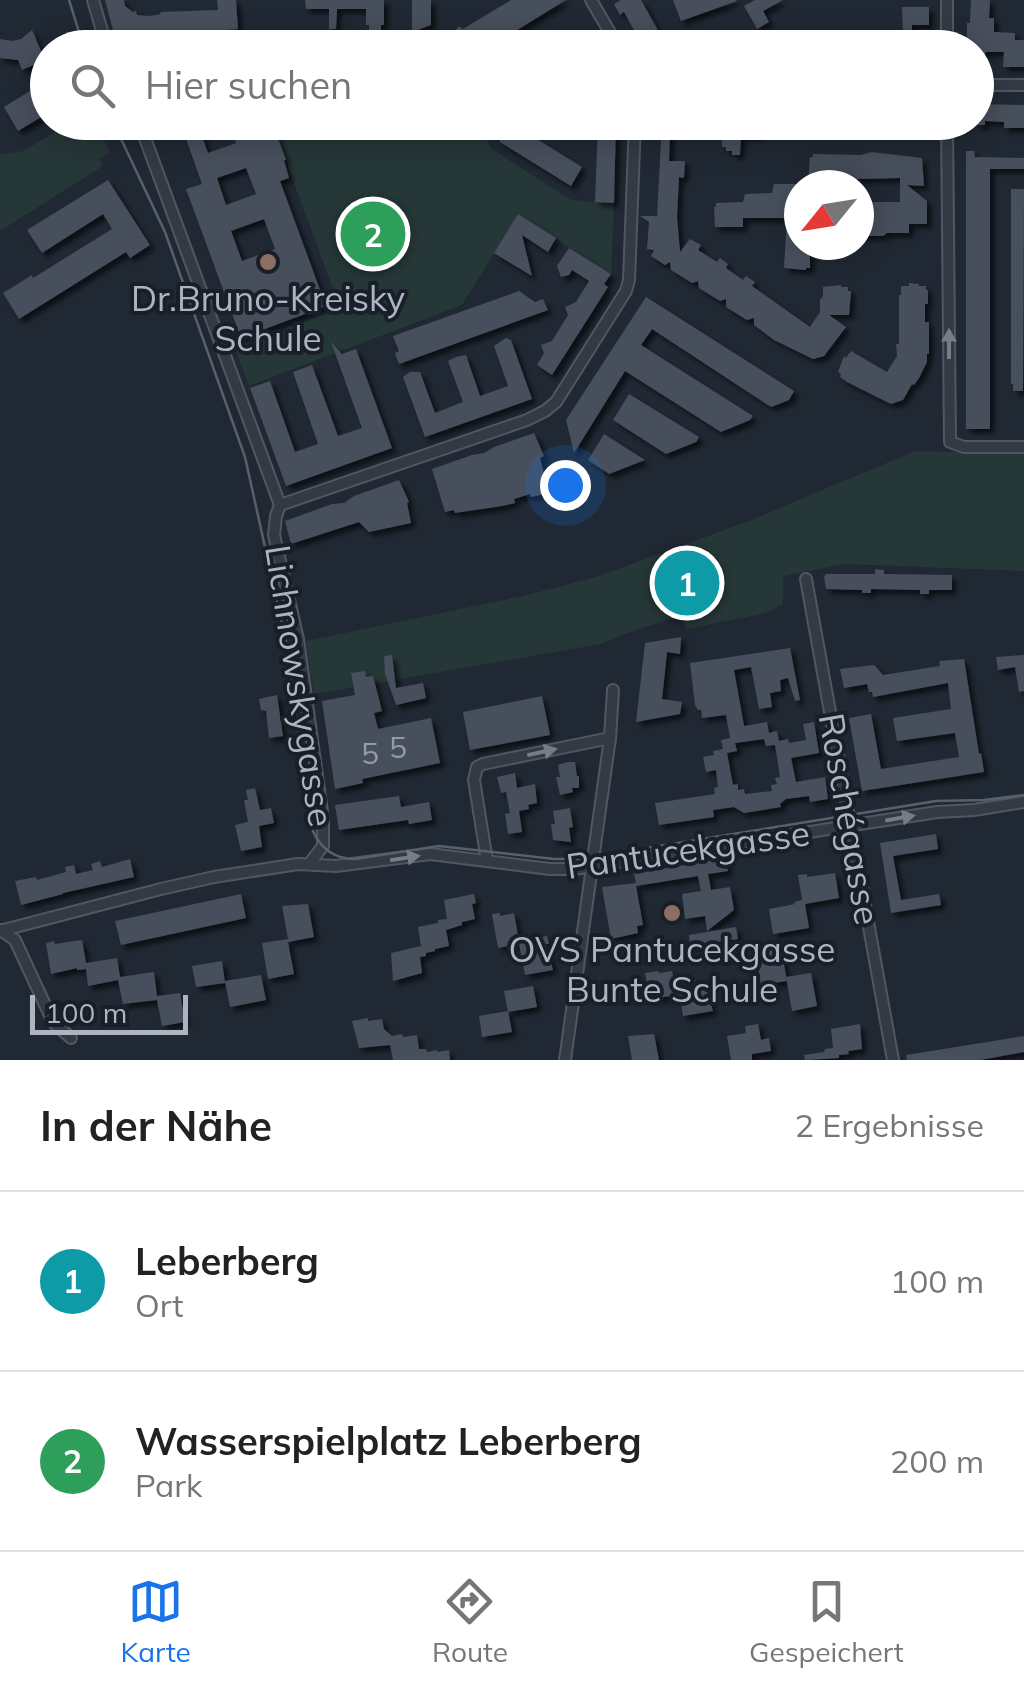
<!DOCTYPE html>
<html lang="de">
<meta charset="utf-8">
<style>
body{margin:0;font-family:Mulish,sans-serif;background:#f6f6f6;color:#222}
.compass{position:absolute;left:784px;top:170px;width:90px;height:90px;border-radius:50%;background:#fff;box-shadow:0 5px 25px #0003;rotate:240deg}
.scale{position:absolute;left:30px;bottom:25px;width:158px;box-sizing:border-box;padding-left:10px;border:5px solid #adb4c1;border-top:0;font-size:28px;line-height:35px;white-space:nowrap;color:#adb4c1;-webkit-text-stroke:8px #191f28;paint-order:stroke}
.you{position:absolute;left:565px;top:485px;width:35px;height:35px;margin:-25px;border:8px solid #fff;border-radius:50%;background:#1a73e8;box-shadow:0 0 0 15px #1a73e833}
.badge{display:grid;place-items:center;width:65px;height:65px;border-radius:50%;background:#1a73e8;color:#fff;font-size:32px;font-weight:700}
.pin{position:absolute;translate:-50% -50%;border:5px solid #fff;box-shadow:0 2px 10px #0006}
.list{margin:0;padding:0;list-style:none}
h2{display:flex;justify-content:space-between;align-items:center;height:130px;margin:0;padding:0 40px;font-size:42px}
h2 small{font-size:32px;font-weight:400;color:#767676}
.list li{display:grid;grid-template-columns:65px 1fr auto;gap:30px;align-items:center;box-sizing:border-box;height:180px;padding:0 40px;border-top:2px solid #e0e0e0}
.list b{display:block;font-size:38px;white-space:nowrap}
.list p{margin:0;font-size:32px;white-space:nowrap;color:#767676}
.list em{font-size:32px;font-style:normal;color:#767676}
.icon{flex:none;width:55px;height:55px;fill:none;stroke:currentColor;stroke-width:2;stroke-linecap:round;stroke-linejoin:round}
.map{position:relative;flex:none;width:1024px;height:1060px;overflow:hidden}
.search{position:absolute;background:#fff;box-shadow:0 5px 25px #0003;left:30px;right:30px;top:30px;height:110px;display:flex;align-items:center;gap:25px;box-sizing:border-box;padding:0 35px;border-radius:55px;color:#767676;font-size:38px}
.sheet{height:490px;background:#fff}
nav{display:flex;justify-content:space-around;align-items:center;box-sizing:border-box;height:140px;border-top:2px solid #e0e0e0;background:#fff;font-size:28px;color:#767676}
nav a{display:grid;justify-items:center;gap:5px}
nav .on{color:#1a73e8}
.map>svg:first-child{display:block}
.green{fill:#263738}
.building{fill:#474f5c;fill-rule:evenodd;filter:url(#shadow)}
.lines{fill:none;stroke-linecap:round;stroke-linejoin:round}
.minor-casing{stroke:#515762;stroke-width:14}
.minor{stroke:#333a44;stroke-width:10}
.tram{stroke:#58606c;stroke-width:2.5}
.oneway{fill:#767d89}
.education-dot{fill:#8d6e63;stroke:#191f28;stroke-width:4}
.labels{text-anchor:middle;stroke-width:8;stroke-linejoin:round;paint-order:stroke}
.number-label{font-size:30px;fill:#949ba8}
.poi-label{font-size:35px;fill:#adb4c1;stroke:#191f28}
.street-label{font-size:35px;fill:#adb4c1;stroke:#191f28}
</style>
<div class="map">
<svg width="1024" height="1060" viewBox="0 0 1024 1060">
<defs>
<filter id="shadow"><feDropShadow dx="4.5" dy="4.5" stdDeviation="2.5" flood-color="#0009"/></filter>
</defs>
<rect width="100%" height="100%" fill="#202833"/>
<g class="green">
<path d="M192 27 425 40 433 47 120 48 112 32Z"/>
<path d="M71 122 96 123 110 153 99 159 103 166 0 231V154L24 151Z"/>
<path d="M272 123H480L490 148 571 200 614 203 611 274 518 215 462 305 249 386 235 348 340 308Z"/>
<path d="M915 451 1024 454V571L845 564 783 576V604L766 613 686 629 682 615 624 634 601 644 314 694 306 641 523 596 596 577 749 521Z"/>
</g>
<g class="building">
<path d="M105 0H124L125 6 133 12 136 11 137 15 150 16 161 14 160 12 218 10 217 0H236L238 29 115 38Z"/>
<path d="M305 0H384V25H381V33H369V25H366V9H337L336 29H329V9H306Z"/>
<path d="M412 0H431V25L412 32Z"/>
<path d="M511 0H566L488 48 483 40 477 48H442L459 26 463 29Z"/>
<path d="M621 0H641L668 48H645L642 42 637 44 631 34 635 32 624 12 620 15 614 4Z"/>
<path d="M673 0H736L737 1 681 21Z"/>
<path d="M755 0H783L763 11 769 22 757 29 744 6Z"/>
<path d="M971 0H990L989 18H994V32L1015 33V40H1024V67H1003L1004 52H986L985 55H976V48H967V23H970Z"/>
<path d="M902 7H929V25H912V34H903Z"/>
<path d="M32 30 45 60 22 70 18 60 0 58V39L12 41 21 39Z"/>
<path d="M48 80V113L18 131 4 107Z"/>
<path d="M976 104 1024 105V128H1004V122L985 121V125H976Z"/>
<path d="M180 122H197L208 153 236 143 230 122H272L286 160H284L289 178 280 181 326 306 241 338 186 189 202 184ZM246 168 256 194 226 205 217 178ZM264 219 275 249 242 261 231 231Z"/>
<path d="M493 122H517L519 128 582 167 571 186 500 142Z"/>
<path d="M598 122H616L614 203 595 202Z"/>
<path d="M662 122H683V132H670L669 161H685L684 178 679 177 677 217 680 252 690 239 701 245 698 250 717 262 720 258 728 264 726 268 743 280 746 276 755 282 752 286 810 327 820 312V300L823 296V287L841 285V287H848V291H851L849 315H829L846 327 824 356 813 359 774 340 754 325V318L747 320 726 307V299L720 301 699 288 698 281 692 283 671 270 670 262 665 265 651 256 654 250 647 249 649 222 640 216H657Z"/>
<path d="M745 122H761V136H741L740 155H732V151H726V147H722L721 125 745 126Z"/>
<path d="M966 151H974L975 157 1024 158V169H990V429H966Z"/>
<path d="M872 152 922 158 924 186 907 185 927 201V224H909V233H887L883 236H863L859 232V202H900V178L821 180V183H808L810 157H813V154L861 155Z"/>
<path d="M108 180 150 245 130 258 126 252 19 319 3 293 32 275 33 278 112 229 103 214 42 253 27 230Z"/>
<path d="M774 184H799V245H810V268H806V270L784 268 787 218H743V227H715L714 207H716V203L743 202 745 194 772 193Z"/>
<path d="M1011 189H1024L1023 391H1013V384H1011Z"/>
<path d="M518 214 556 238 548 252 522 235 532 276 494 253Z"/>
<path d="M569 248 611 274 604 284 608 287 552 375 537 365 544 353 541 345 552 341 568 315 565 307 576 302 589 281 572 270 569 275 561 277 557 266Z"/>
<path d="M909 283 919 284V286H926V290H928V304H925V322H929V354H927V362L919 378 914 385 912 384 903 400 891 404 847 382 840 377 841 374 838 372 844 356 846 358 851 351 887 372 897 356 896 344H899V295H901V286H909Z"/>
<path d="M519 291 535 302 543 299 548 310 399 364 395 353 399 351 393 336Z"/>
<path d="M646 297 794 391 789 400 771 407 652 329 641 345 753 416 750 420 721 432 625 371 574 453 566 420Z"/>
<path d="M506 338 511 340 532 399 425 437 403 377 410 372H420L435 413 463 402 448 361 456 357 466 355 480 396 508 386 494 346Z"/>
<path d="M331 342 342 354 356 349 392 448 286 486 250 388 270 381 295 452 318 444 293 372 312 365 338 436 362 428Z"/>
<path d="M629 394 699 437 696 442 666 454 613 420Z"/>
<path d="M534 433 544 456 540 458 549 493 531 497 530 494 514 499 515 503 502 506 455 513 454 510 445 512 432 469 472 455 484 453 494 447Z"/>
<path d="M604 434 645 460 609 474 588 460Z"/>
<path d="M399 480 409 502 407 503 411 523 369 532 359 522 291 544 285 521 332 504 344 503 354 496Z"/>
<path d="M875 569 884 570V574L952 575V590H929V594H920V590L871 589V593H862V590L826 589 824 577 826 574H875Z"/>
<path d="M681 637 680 654 667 652 662 699 682 702 680 714 636 722 645 643Z"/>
<path d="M790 648 800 700 795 701 788 678 780 680 781 691 770 693 772 707 759 709 751 667 734 670 744 726 767 722 769 733 777 731 779 741 788 739 789 743 806 740 803 724 814 722 819 753 791 758 796 782 825 777 828 799 810 802 809 796 786 799 780 804 781 807 744 813 734 807 713 810 714 817 659 825 655 803 715 794 714 788 718 787 716 770 706 772 703 757 714 755 713 751 723 749 721 740 730 738 726 715 702 718 701 710H698L695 705 690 663ZM764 739 766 746 775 745 780 777 775 778 777 784 771 785 772 791 745 794 744 789 738 790V784L733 785 727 753 737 751 735 743Z"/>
<path d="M392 655 396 688 423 683 426 698 396 705 385 674 384 656Z"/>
<path d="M1024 655V691L1019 692 1015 667 998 670 996 657Z"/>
<path d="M964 659 979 754 981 753 984 772 862 791 849 718 871 714 881 769 959 757 955 733 897 741 893 718 951 709 948 683 873 697 872 692H869L867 684 844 688 840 669 874 665 883 675 940 666 939 661Z"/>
<path d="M365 671 366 677 373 676 382 711 374 713 378 729 431 718 440 763 362 779 363 783 335 789 322 701 355 695 351 673Z"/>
<path d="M277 695 283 736 269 738 266 711 261 710 259 699Z"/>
<path d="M542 696 550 735 470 750 463 712Z"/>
<path d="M568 762H575L577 776H579V788H572L573 792 560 795 556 777H560L558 765Z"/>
<path d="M515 773 517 788 535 784 537 803 528 805 529 809 519 811 522 832 508 834 505 814 510 813 506 792 501 793 497 777Z"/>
<path d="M255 788 260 810 271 808 274 823 259 826 262 847 241 851 235 825 248 822 244 800H248L246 790Z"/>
<path d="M399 796 401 807 429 802 432 820 409 824 408 820 339 830 335 805Z"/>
<path d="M570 808 573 827 569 828 571 842 553 840 551 824H555L553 811Z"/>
<path d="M936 834 938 849 893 856 901 900 939 894 941 905 891 913 880 843Z"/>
<path d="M725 858 728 871 708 874 711 890 730 887 734 910 707 931 705 916 685 919 682 894 701 891 698 876 636 886 643 925 637 926 638 933 611 939 602 887 636 883 634 874Z"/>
<path d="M130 859 134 877 63 893V894L21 905 15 881 36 877 37 880 66 872 65 867 74 865 76 874 93 870 91 864 100 861 102 867Z"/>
<path d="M835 873 839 898 805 904 809 928 773 934 769 909 795 904 794 902 802 900 798 875 807 874V877Z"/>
<path d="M241 894 246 918 121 945 115 921Z"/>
<path d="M474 894 476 903 472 904 475 919 462 922V925L446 930 449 946 435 949V951L426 953V956L420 957 422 973 393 981 391 953 421 946 418 927 438 923V920L447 919 444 900Z"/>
<path d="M308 904 314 937 288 942 294 974 268 979 262 943 288 939 282 906Z"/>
<path d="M500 913V916L514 913 519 941 547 936 549 944H546L553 970 525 975 519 944 498 948 492 914Z"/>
<path d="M736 927 738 939 690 947 689 935Z"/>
<path d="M82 940 86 963 117 958 120 977 154 972 157 996 180 993 185 1022 162 1026 157 1000 123 1004 118 980 88 986 86 969 77 970V968L51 974 46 943 54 941 55 944Z"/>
<path d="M780 943 787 981 761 985 754 947Z"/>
<path d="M222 961 225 983 196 987 192 966Z"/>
<path d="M658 971 659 973 672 971 675 987 681 986 682 989 699 986 700 989 706 988 713 1011 683 1016 680 997 671 999V996L650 999 645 973Z"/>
<path d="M811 973 817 1006 792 1011 786 977Z"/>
<path d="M261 975 266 1000 230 1007 225 981Z"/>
<path d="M533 986 537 1007 508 1012 504 991Z"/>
<path d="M508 1011 512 1032 482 1037 479 1016Z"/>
<path d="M368 1018V1021L382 1019 384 1029 392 1036 402 1034 403 1037 417 1035 419 1049H426L427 1052 437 1050V1052L449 1050 450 1060H393L390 1045 359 1048 352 1021Z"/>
<path d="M758 1024 761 1040 769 1038 771 1051 752 1054V1060H731L727 1036 746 1033 745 1026Z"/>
<path d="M860 1024 862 1049 848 1051 849 1054 839 1055V1058L805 1060 804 1055 824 1052 825 1049 833 1048 831 1029Z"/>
<path d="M654 1034 659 1060H632L628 1036Z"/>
<path d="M1024 1036V1052L980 1060H907L906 1055Z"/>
</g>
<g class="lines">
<defs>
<g id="minor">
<path d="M93 0 107 48"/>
<path d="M591 0 619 48"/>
<path d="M947 48V0"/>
<path d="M976 85H1024"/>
<path d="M139 122 280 505"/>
<path d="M947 122 950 442 964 447H1024"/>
<path d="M280 505 527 420 545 411 556 402 626 291 629 280 635 122"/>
<path d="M280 505 276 516 274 535 298 639 323 819V846L309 864"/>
<path d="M806 579 893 1060"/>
<path d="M487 861 474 780 477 767 483 764 610 738"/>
<path d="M1 930 15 940 53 1022 71 1038"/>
<path d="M0 931 161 889 214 877 298 864 336 866 430 854 550 869H574L937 812 974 810 1024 802"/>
<path d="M565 1060 610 738 613 690"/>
</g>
</defs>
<use href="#minor" class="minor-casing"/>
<use href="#minor" class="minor"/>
<g class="tram">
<path d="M69 0 84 48"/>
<path d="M113 122 165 232 245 457 287 646 312 829C320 848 334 859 355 859L439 846 554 859H579L936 801 984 800 1024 795"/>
</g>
</g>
<defs><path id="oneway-solid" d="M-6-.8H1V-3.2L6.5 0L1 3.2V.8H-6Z" transform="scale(2.5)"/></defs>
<g class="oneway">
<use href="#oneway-solid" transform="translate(949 344) rotate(-90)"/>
<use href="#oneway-solid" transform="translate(542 752) rotate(-12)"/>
<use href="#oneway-solid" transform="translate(900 818) rotate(-10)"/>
<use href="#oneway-solid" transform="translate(405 858) rotate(-9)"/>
</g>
<g class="education-dot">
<circle cx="268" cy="262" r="10"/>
<circle cx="672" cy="913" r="10"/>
</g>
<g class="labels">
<g class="number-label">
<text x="398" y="758">5</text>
<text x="370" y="764">5</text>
</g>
<g class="poi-label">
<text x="268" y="311">Dr.Bruno-Kreisky<tspan x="268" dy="40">Schule</tspan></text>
<text x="672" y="962">OVS Pantucekgasse<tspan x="672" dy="40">Bunte Schule</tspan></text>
</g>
<g class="street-label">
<text transform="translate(299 686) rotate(81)" y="12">Lichnowskygasse</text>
<text transform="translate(849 819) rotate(80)" y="12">Roschégasse</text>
<text transform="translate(688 850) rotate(-8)" y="12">Pantucekgasse</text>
</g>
</g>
</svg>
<svg class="compass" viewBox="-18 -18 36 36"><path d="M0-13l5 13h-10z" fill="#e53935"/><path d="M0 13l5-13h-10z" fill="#767676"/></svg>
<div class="scale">100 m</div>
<div class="you"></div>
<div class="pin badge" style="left:687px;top:583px;background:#0f9aa8">1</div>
<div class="pin badge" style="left:373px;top:234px;background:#2e9e5b">2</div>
<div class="search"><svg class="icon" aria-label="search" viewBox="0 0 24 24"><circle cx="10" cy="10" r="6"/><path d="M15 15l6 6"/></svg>Hier suchen</div>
</div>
<section class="sheet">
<h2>In der Nähe<small>2 Ergebnisse</small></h2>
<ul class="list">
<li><span class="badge" style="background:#0f9aa8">1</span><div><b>Leberberg</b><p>Ort</p></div><em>100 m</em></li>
<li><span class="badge" style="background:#2e9e5b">2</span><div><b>Wasserspielplatz Leberberg</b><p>Park</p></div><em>200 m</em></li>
</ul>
</section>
<nav>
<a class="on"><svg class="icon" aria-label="map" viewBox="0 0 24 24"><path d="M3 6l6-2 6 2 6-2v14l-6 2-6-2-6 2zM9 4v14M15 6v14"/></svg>Karte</a>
<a><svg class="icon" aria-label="directions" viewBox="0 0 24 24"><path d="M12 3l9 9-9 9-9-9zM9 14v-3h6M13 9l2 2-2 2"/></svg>Route</a>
<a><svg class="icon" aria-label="saved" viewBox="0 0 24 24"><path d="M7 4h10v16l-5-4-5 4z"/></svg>Gespeichert</a>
</nav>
